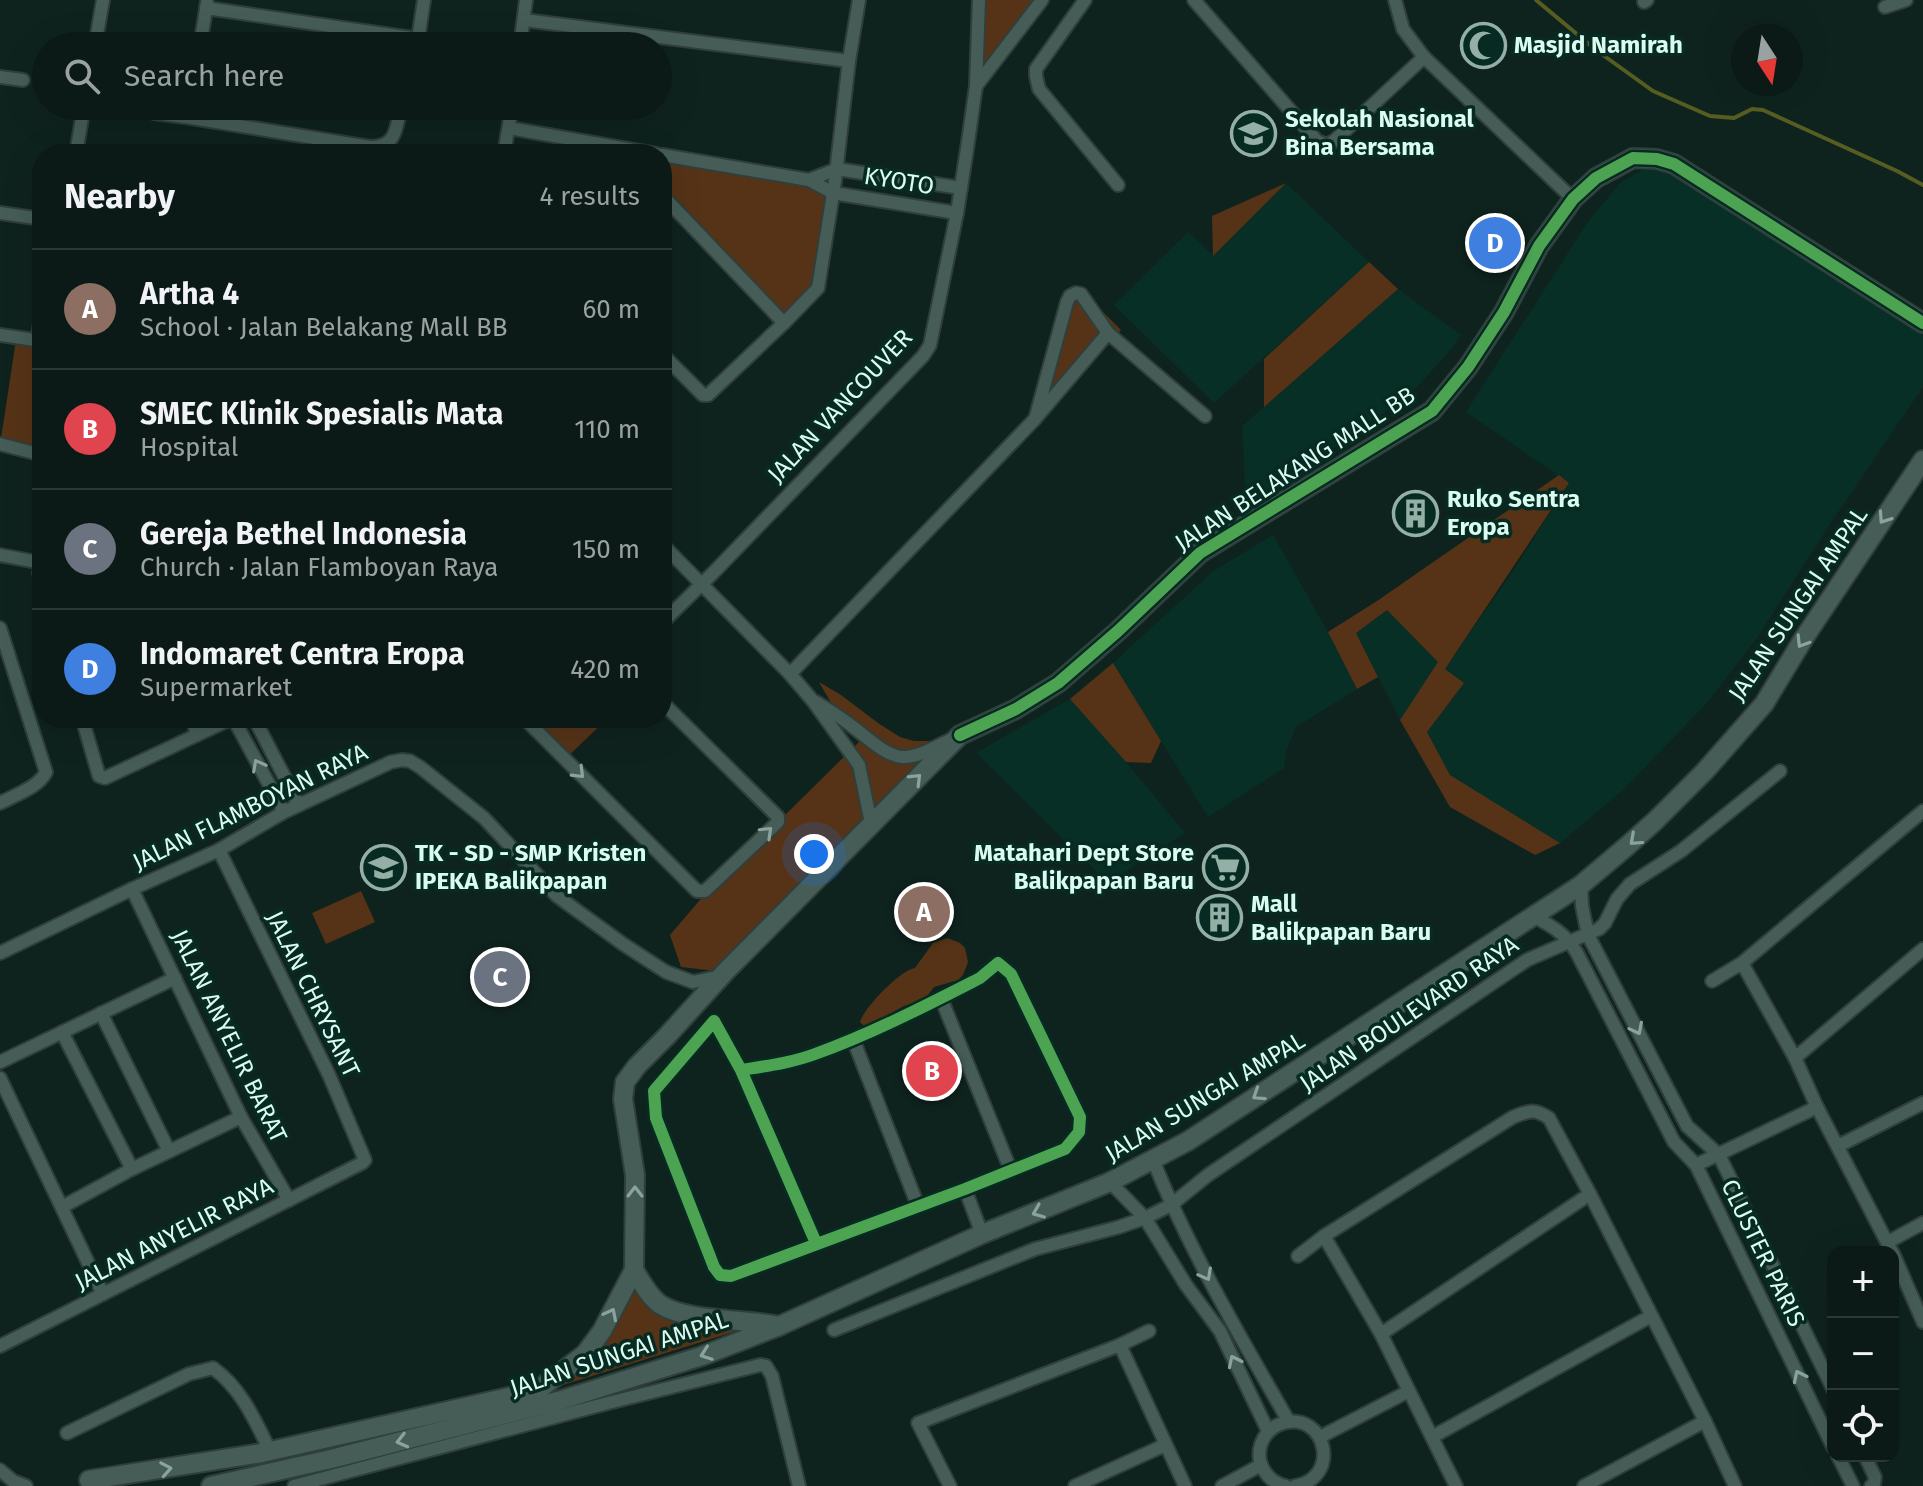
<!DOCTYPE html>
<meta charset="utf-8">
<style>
body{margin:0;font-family:"Fira Sans",sans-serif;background:#192723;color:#f1f3f6}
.controls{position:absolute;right:24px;bottom:24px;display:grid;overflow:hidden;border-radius:16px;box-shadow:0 8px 32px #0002}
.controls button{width:72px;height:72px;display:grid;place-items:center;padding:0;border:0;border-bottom:2px solid #2b3835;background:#0b1a16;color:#f1f3f6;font:40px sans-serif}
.compass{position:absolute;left:1731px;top:24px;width:72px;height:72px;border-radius:50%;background:#0b1a16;box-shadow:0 8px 32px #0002;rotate:168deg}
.you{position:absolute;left:814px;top:854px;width:28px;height:28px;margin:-20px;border:6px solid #fff;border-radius:50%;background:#1a73e8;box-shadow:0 0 0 12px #1a73e833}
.badge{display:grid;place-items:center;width:52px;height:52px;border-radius:50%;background:#93afa6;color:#fff;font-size:26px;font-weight:700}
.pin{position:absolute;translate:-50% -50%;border:4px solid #fff;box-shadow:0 2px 8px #0006}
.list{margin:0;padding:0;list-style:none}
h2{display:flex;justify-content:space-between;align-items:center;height:104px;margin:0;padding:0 32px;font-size:34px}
h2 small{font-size:26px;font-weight:400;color:#9aa1a1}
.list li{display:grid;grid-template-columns:52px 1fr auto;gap:24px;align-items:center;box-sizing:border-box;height:120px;padding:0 32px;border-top:2px solid #2b3835}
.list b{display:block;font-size:30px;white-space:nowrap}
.list p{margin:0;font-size:26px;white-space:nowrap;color:#9aa1a1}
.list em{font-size:26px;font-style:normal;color:#9aa1a1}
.icon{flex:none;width:44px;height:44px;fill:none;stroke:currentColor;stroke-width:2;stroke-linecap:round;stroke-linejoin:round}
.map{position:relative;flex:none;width:1923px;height:1486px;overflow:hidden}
.search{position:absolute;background:#0b1a16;box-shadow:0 8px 32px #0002;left:32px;top:32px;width:640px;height:88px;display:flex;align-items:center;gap:20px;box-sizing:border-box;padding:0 28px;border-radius:44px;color:#9aa1a1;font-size:30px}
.panel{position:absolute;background:#0b1a16;box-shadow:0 8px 32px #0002;left:32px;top:144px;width:640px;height:584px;border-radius:32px}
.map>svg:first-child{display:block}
.built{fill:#072f26}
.green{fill:#563317}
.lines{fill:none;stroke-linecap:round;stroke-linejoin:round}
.stream{stroke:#575d21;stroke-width:4}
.minor-casing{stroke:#2f3f3b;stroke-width:16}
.secondary-casing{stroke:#2f3f3b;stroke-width:22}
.minor{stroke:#465d57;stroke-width:12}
.secondary{stroke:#465d57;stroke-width:18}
.cycleway-casing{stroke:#072b22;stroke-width:17}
.cycleway{stroke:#4ca352;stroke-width:12}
.oneway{stroke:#89a49c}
.labels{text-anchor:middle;stroke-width:7;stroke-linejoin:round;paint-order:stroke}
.poi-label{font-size:24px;font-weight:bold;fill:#dafbf0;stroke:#072b22;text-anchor:start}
.street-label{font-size:24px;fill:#dafbf0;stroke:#072b22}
</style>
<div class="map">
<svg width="1923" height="1486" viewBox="0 0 1923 1486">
<rect width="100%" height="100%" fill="#0f231e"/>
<g class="built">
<path d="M1671 167 1923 332V387L1830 524 1757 638 1707 703 1622 791 1560 843 1450 775 1427 732 1464 683 1445 669 1513 571 1569 483 1466 412 1587 223 1620 183 1642 170Z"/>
<path d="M1286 183 1369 262 1214 403 1114 305 1188 232 1213 255Z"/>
<path d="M1398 289 1461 335 1448 353 1417 387 1381 415 1348 439 1246 502 1242 426Z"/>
<path d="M1273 535 1328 632 1357 689 1296 727 1287 749 1284 768 1208 817 1113 663 1212 572Z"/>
<path d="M1387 610 1439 662 1400 720 1356 633Z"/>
<path d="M1070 699 1126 762 1185 833 1108 883 976 753Z"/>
</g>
<g class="green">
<path d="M985 0H1037L980 78Z"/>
<path d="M662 154 834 179 818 288 784 323 662 195Z"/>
<path d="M1286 183 1213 256 1212 216Z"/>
<path d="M1369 262 1398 289 1264 407V359Z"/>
<path d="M1078 287 1121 330 1034 420Z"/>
<path d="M16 340 42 343V456L0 445Z"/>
<path d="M1559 475 1569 483 1445 669 1464 683 1427 732 1450 775 1560 843 1535 855 1450 807 1400 720 1438 662 1387 610 1356 633 1378 677 1357 689 1328 632 1377 601Z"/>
<path d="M1113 663 1161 741 1151 763 1126 762 1070 699Z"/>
<path d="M819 682 841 695 878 723 900 737 914 741H941L725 972 681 967 670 935 705 894 860 741 830 701Z"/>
<path d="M554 718H608L565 759 539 732Z"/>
<path d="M361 891 375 922 326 944 312 913Z"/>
<path d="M947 938 960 943 965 948 968 962 963 975 958 980 934 987 925 999 904 1006 865 1027 860 1022C864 1008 900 970 915 968L933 943Z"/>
<path d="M634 1275 657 1305 759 1324 563 1385 542 1390 586 1356Z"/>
</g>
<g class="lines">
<path class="stream" d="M1536 0 1596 50 1653 91 1710 116 1734 118 1752 109 1763 110 1897 171 1923 185"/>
<defs>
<g id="minor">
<path d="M1085 0 1036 69V76L1039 89 1118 185"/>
<path d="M1194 0 1317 141 1327 145 1334 141 1424 57"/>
<path d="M1395 0 1403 29 1424 57 1573 199"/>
<path d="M1644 2 1647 0"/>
<path d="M1885 7 1906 0"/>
<path d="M206 8 419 39"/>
<path d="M524 20 849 61"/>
<path d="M95 46 103 0"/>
<path d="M200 46 207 3"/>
<path d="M417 46 424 0"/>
<path d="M520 46 526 0"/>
<path d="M0 77 23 80"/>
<path d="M976 86 1042 0"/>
<path d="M186 106 185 117 370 147C397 147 396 128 401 106"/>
<path d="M154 113 185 117"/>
<path d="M509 128 656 154"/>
<path d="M76 154 84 106"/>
<path d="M504 154 512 106"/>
<path d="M662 155 809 180 833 193 957 213"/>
<path d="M809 180 837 169 961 188"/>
<path d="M662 195 784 323"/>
<path d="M0 213 42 219"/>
<path d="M0 335 42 341"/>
<path d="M37 340 42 313"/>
<path d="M662 354 703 395H708L784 323 818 288 835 181 849 61 859 0"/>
<path d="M1036 416 1067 302 1070 296 1076 293 1081 294 1108 333 1205 416"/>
<path d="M0 444 42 455"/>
<path d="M662 544 790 674 813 701 859 765 871 823"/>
<path d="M0 555 42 563"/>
<path d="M42 563 39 573 42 583"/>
<path d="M662 623 713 573 923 356 930 345 957 213 967 149 976 86 979 0"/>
<path d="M0 628 46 772C39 787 15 795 0 803"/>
<path d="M790 674 1034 420 1108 333"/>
<path d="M816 702C829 710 842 718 853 727 867 737 884 755 902 757 918 758 936 746 950 740"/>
<path d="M82 718 99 776 105 778 233 718"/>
<path d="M192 718 197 735"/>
<path d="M233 718 284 812"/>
<path d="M254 718 299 805"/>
<path d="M524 718 697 891H705L778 822V817L662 702"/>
<path d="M1581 885 1582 906 1588 935 1687 1126 1719 1155 1833 1389"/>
<path d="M132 889 241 1117 289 1200"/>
<path d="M1533 916C1552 926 1566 934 1577 953L1674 1142 1696 1165 1833 1447"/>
<path d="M0 953 132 889 219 850 284 812 391 762 402 760 410 761 420 767 484 818 557 896 623 944 666 972 693 982 721 976"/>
<path d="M1742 963 1795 1058 1817 1107 1892 1252"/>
<path d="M1712 981 1742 963 1923 811"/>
<path d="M941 998 1011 1171"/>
<path d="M101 1013 169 1151"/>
<path d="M62 1032 132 1169"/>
<path d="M853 1039 918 1206"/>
<path d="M1795 1058 1923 949"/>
<path d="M0 1062 175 978"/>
<path d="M741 1070C766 1066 791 1063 815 1054 871 1034 927 1005 980 978L998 963 1011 974 1080 1117 1079 1132 1065 1149 965 1189 731 1276 720 1275 714 1267 656 1118 654 1091 714 1021 741 1070 816 1243"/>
<path d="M0 1078 103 1294"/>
<path d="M1838 1146 1923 1103"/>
<path d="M1153 1160C1190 1252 1240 1336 1289 1422"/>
<path d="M1696 1165 1817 1107"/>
<path d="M1110 1182 1145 1218 1186 1285 1220 1331 1268 1431"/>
<path d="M965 1189 982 1234"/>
<path d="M62 1207 132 1169 241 1117"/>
<path d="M1324 1236 1381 1334 1456 1486"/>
<path d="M1888 1242 1923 1223"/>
<path d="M1893 1253 1923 1322"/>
<path d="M1298 1256 1324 1236 1513 1117C1529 1111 1534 1108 1549 1118L1590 1194 1705 1421 1735 1486"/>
<path d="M834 1330 1035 1249 1119 1227 1145 1218 1171 1205 1208 1175 1527 960 1599 929 1605 923 1617 899 1630 884 1681 851 1780 771"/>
<path d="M1381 1334 1590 1194"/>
<path d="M1120 1345 1185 1486"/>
<path d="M0 1346 362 1163 365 1160 329 1075 219 850"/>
<path d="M67 1433 189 1374 213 1368C241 1388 255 1420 270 1451"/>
<path d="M1320 1437 1409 1391"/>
<path d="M1432 1437 1651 1316"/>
<path d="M1838 1456 1853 1486"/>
<path d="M1865 1456 1875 1477 1874 1484 1871 1486"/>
<path d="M0 1470 13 1481 26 1486"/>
<path d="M294 1486 608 1403 760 1365 766 1366 772 1376 799 1486"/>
<path d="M950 1486 918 1423 1120 1345 1149 1331"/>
<path d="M1075 1486 1165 1445"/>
<path d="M1222 1486 1261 1465"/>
<path d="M1286 1486C1267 1482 1255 1463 1261 1444 1265 1433 1273 1426 1283 1423 1326 1411 1342 1478 1295 1486"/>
<path d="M1584 1486 1705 1421"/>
</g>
<g id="secondary">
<path d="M634 1270C641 1281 649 1297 661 1305 685 1321 747 1319 779 1326"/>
<path d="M89 1480 262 1453 527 1393 538 1390 585 1354 602 1331 634 1270 635 1175 623 1099 625 1082 637 1066 666 1037 725 972 960 735 1016 709 1058 683 1118 631 1200 553 1432 411 1468 367 1504 312 1539 246 1573 199 1596 178 1633 158 1657 159 1674 164 1923 323"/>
<path d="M211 1486 331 1459 558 1401 702 1356 779 1326 982 1234 1110 1182 1188 1141 1581 885 1626 847 1655 821 1705 771 1764 704 1804 638 1923 460"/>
</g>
</defs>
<use href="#minor" class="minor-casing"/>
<use href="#secondary" class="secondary-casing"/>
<use href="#minor" class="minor"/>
<use href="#secondary" class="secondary"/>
<defs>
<g id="cycleway">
<path d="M960 735 1016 709 1058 683 1118 631 1200 553 1432 411 1468 367 1504 312 1539 246 1573 199 1596 178 1633 158 1657 159 1674 164 1923 323"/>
<path d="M741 1070C766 1066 791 1063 815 1054 871 1034 927 1005 980 978L998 963 1011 974 1080 1117 1079 1132 1065 1149 965 1189 731 1276 720 1275 714 1267 656 1118 654 1091 714 1021 741 1070 816 1243"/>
</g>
</defs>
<use href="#cycleway" class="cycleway-casing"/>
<use href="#cycleway" class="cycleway"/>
</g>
<defs><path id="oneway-chevron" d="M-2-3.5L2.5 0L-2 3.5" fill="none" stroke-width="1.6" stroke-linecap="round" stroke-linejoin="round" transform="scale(2)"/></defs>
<g class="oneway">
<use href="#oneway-chevron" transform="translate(1884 518) rotate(124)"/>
<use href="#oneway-chevron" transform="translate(1802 642) rotate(122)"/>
<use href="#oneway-chevron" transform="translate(258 765) rotate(-118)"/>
<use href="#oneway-chevron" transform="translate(579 773) rotate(45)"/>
<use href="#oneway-chevron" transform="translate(916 779) rotate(-45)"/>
<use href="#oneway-chevron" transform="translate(767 832) rotate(-44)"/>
<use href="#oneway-chevron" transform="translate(1635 840) rotate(138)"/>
<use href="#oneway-chevron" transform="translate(1637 1029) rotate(63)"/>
<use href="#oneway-chevron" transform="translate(1258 1095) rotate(147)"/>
<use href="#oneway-chevron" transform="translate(635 1192) rotate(-90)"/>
<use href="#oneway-chevron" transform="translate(1038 1212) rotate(158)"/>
<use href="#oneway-chevron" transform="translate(1206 1275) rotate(62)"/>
<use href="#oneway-chevron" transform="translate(611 1314) rotate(-63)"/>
<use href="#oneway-chevron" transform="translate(706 1354) rotate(160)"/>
<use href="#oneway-chevron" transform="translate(1234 1361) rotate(-116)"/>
<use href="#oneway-chevron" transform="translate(1799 1376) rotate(-116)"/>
<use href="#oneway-chevron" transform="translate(402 1441) rotate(166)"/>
<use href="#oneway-chevron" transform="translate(166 1469) rotate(-10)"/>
</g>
<defs>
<symbol id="mosque-ring" viewBox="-11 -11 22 22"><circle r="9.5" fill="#072b22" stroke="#93afa6" stroke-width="1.5"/><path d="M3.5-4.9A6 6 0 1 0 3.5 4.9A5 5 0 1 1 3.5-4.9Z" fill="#93afa6"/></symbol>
<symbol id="school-ring" viewBox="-11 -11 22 22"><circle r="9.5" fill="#072b22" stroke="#93afa6" stroke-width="1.5"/><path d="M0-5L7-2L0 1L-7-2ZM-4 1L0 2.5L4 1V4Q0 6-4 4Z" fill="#93afa6"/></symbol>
<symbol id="building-ring" viewBox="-11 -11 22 22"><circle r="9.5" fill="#072b22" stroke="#93afa6" stroke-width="1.5"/><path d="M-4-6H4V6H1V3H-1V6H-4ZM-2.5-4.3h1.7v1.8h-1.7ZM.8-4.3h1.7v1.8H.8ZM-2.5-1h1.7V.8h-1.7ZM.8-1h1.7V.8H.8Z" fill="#93afa6"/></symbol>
<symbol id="supermarket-ring" viewBox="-11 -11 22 22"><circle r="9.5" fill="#072b22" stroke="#93afa6" stroke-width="1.5"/><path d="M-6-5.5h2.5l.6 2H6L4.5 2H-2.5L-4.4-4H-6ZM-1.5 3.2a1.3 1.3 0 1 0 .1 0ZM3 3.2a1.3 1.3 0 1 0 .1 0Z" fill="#93afa6"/></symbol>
</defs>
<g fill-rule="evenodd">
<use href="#mosque-ring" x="1458" y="20" width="51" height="51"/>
<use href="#school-ring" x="1228" y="108" width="51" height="51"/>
<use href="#building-ring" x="1390" y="488" width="51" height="51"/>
<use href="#school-ring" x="358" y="842" width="51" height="51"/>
<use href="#supermarket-ring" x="1200" y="842" width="51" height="51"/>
<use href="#building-ring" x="1194" y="892" width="51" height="51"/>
</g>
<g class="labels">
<g class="poi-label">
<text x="1514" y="53">Masjid Namirah</text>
<text x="1285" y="127">Sekolah Nasional<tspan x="1285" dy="28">Bina Bersama</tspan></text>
<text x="1447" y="507">Ruko Sentra<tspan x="1447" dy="28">Eropa</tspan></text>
<text x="415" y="861">TK - SD - SMP Kristen<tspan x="415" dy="28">IPEKA Balikpapan</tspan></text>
<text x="1194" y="861" text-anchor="end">Matahari Dept Store<tspan x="1194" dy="28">Balikpapan Baru</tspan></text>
<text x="1251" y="912">Mall<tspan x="1251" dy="28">Balikpapan Baru</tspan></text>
</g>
<g class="street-label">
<text transform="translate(899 181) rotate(9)" y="8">KYOTO</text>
<text transform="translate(840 406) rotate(-47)" y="8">JALAN VANCOUVER</text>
<text transform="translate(1295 469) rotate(-33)" y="8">JALAN BELAKANG MALL BB</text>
<text transform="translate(1798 604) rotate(-56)" y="8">JALAN SUNGAI AMPAL</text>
<text transform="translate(250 807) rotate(-26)" y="8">JALAN FLAMBOYAN RAYA</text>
<text transform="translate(313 994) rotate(64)" y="8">JALAN CHRYSANT</text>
<text transform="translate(1409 1014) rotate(-34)" y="8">JALAN BOULEVARD RAYA</text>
<text transform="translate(229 1036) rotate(64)" y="8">JALAN ANYELIR BARAT</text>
<text transform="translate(1205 1097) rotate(-31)" y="8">JALAN SUNGAI AMPAL</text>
<text transform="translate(174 1234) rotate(-27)" y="8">JALAN ANYELIR RAYA</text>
<text transform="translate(1763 1253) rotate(64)" y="8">CLUSTER PARIS</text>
<text transform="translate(619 1354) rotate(-18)" y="8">JALAN SUNGAI AMPAL</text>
</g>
</g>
</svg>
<div class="controls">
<button>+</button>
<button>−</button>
<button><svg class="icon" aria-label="locate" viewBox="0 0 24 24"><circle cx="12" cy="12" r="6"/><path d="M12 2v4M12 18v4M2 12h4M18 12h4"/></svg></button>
</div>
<svg class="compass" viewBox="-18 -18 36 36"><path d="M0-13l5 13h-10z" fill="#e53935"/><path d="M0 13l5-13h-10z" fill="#9aa1a1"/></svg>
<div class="you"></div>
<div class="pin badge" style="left:924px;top:912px;background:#8d6e63">A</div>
<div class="pin badge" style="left:932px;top:1071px;background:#e0444e">B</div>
<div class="pin badge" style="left:500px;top:977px;background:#6b7280">C</div>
<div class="pin badge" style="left:1495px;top:243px;background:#3f7fe0">D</div>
<div class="search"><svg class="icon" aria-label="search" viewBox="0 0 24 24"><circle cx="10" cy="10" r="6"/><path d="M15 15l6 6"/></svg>Search here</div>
<section class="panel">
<h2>Nearby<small>4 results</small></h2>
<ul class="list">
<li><span class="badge" style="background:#8d6e63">A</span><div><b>Artha 4</b><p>School · Jalan Belakang Mall BB</p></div><em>60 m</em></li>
<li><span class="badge" style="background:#e0444e">B</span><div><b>SMEC Klinik Spesialis Mata</b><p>Hospital</p></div><em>110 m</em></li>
<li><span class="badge" style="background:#6b7280">C</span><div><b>Gereja Bethel Indonesia</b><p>Church · Jalan Flamboyan Raya</p></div><em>150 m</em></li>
<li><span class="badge" style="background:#3f7fe0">D</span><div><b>Indomaret Centra Eropa</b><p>Supermarket</p></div><em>420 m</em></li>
</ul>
</section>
</div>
